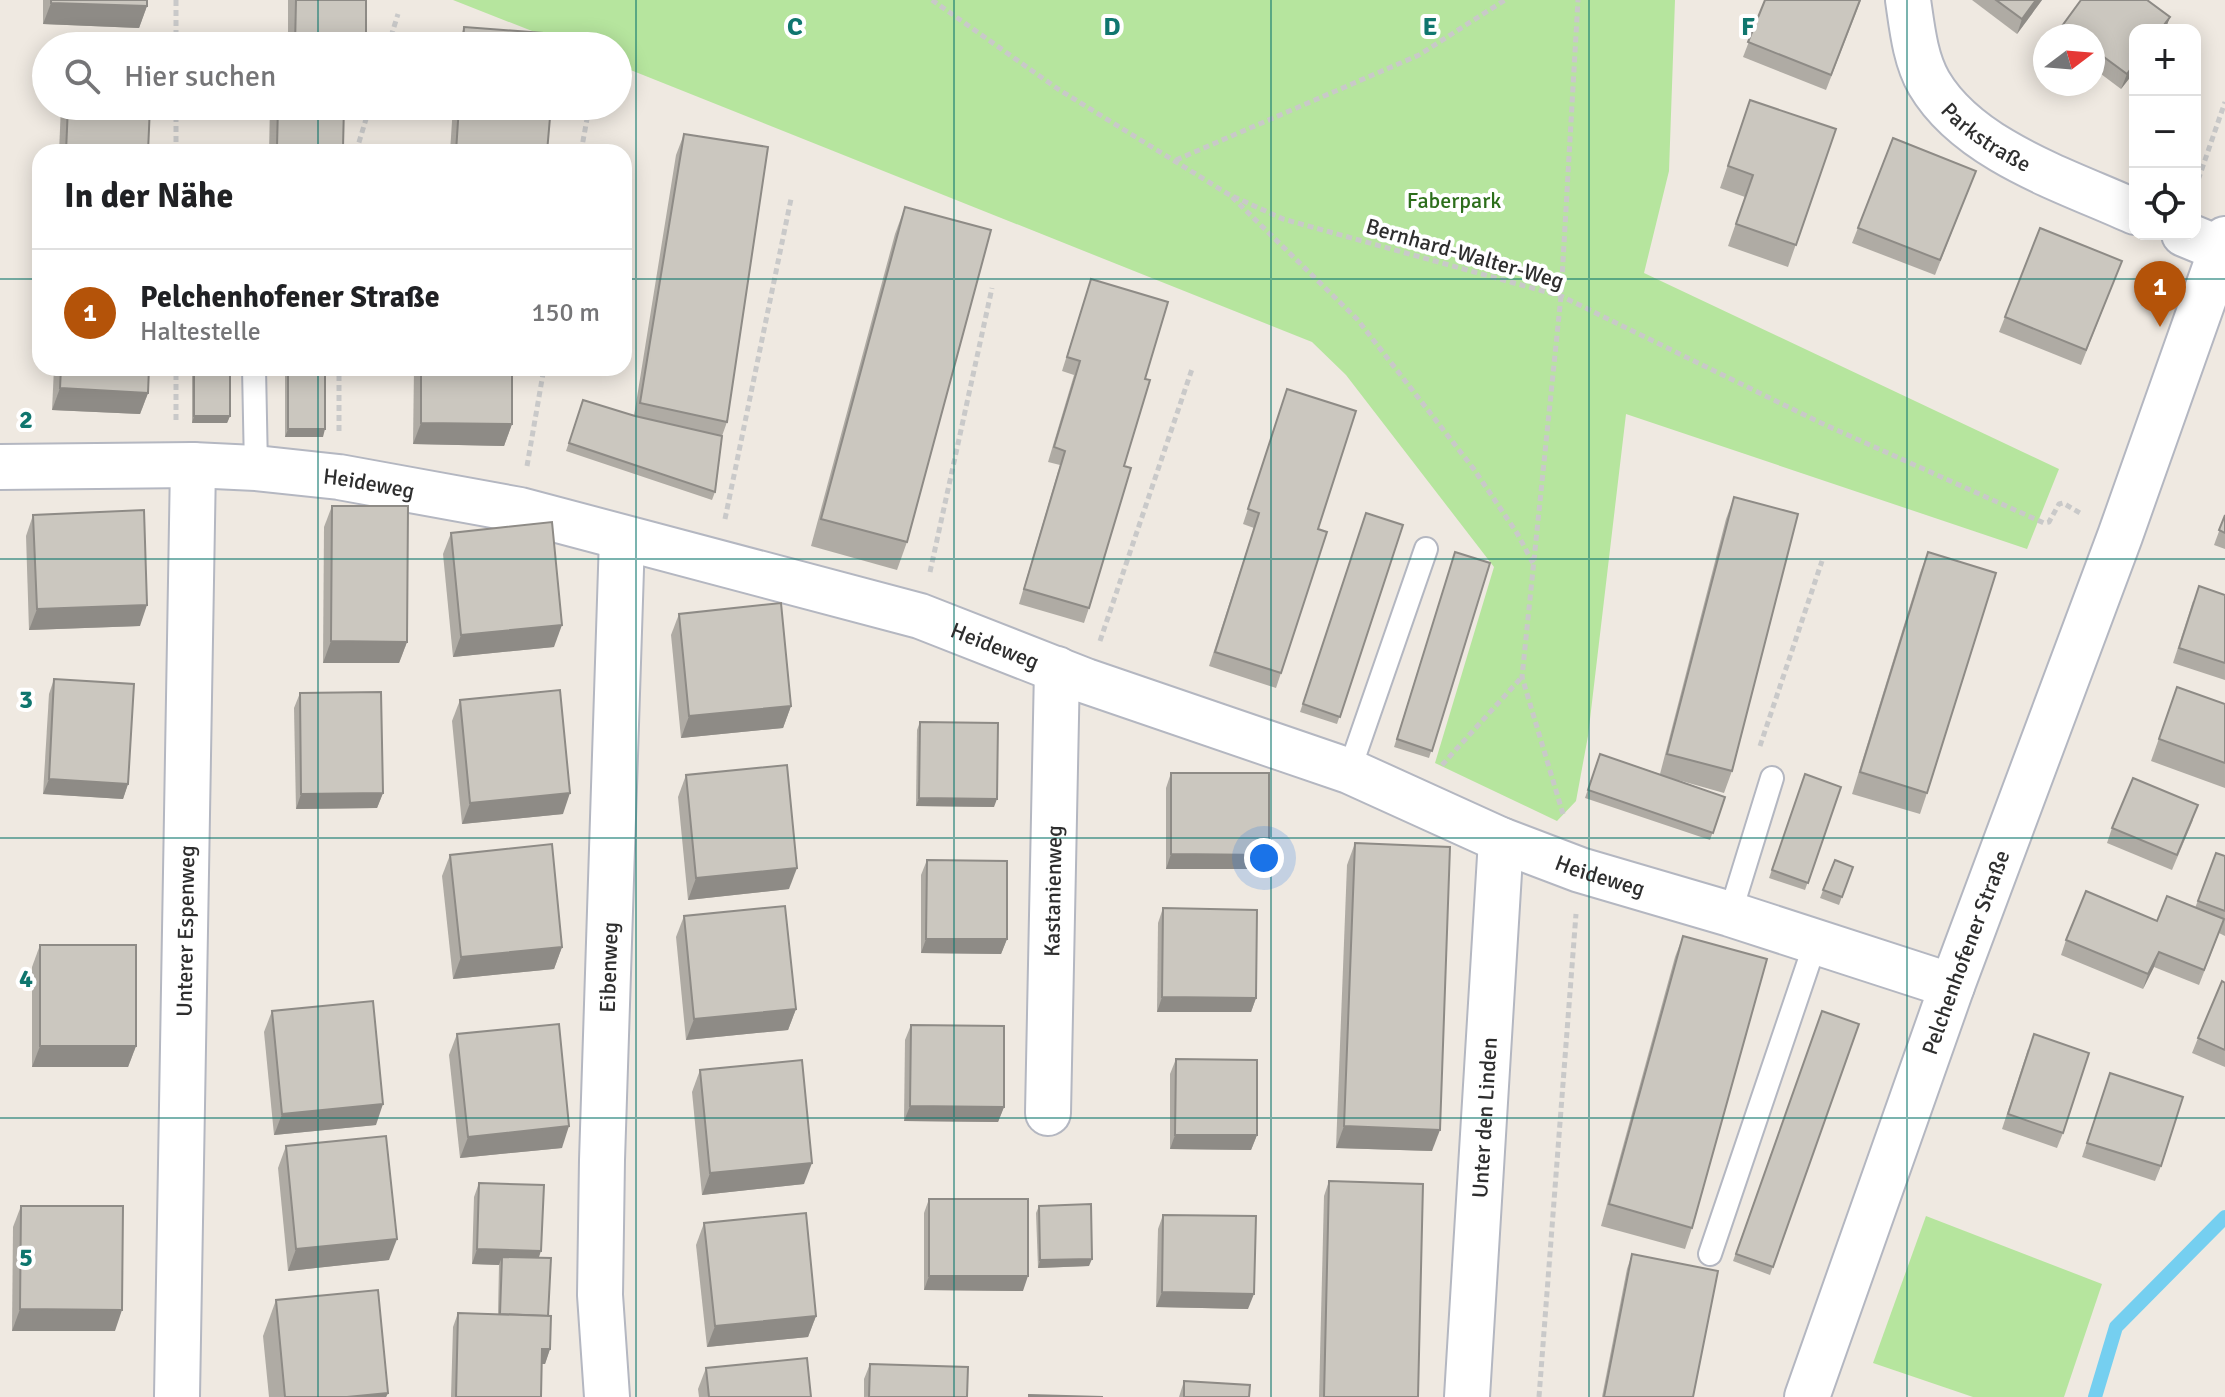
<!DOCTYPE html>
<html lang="de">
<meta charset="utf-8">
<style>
body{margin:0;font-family:Signika,sans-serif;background:#f2f2f2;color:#202124}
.controls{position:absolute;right:24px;top:24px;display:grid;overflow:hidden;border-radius:16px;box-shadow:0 4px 20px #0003}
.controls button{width:72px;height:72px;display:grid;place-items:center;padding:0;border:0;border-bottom:2px solid #e0e0e0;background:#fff;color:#202124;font:40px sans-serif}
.compass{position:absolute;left:2033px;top:24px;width:72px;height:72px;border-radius:50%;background:#fff;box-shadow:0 4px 20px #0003;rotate:74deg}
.you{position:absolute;left:1264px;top:858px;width:28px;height:28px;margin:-20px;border:6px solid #fff;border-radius:50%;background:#1a73e8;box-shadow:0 0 0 12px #1a73e833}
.badge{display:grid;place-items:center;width:52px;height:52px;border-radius:50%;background:#b45309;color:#fff;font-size:26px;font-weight:700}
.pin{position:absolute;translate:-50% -66px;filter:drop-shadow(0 2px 4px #0008)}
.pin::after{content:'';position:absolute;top:42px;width:28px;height:24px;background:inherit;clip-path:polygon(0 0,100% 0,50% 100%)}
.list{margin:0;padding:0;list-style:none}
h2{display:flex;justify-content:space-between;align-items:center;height:104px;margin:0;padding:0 32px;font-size:34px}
h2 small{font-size:26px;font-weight:400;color:#757577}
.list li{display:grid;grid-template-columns:52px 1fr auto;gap:24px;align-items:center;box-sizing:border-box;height:128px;padding:0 32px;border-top:2px solid #e0e0e0}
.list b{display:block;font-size:30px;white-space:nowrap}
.list p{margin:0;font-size:26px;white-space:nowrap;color:#757577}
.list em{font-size:26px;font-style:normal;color:#757577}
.icon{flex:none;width:44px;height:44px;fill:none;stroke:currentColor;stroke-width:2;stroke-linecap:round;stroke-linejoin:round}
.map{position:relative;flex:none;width:2225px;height:1397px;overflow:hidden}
.search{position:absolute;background:#fff;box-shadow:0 4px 20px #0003;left:32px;top:32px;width:600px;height:88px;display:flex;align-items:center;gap:20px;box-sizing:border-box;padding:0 28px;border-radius:44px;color:#757577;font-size:30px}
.panel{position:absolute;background:#fff;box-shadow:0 4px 20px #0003;left:32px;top:144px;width:600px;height:232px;border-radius:24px}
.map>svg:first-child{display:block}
.green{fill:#b6e59e}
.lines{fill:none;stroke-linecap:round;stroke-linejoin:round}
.stream{stroke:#75cff0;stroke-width:14}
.lane-casing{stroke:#b4b7c1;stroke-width:26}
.street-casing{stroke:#b4b7c1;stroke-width:48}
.secondary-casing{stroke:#b4b7c1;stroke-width:48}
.path{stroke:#c9c9c9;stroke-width:5;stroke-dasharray:6 4;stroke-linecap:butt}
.lane{stroke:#fff;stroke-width:22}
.street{stroke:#fff;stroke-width:44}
.secondary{stroke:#fff;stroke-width:44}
.wall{fill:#afaba4}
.shaded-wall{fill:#8e8b86}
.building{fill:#cbc7bf;stroke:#8e8b86;stroke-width:2}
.grid{fill:none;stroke:#0f766e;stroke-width:2;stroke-opacity:0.55}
.labels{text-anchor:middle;stroke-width:8;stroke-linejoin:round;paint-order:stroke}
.street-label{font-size:22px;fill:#2e2e2e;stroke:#fff}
.park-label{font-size:22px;fill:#2c6e1b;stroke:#fff}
.grid-label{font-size:26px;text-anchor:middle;font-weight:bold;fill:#0f766e;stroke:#fff;stroke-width:8;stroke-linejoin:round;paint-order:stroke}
</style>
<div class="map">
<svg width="2225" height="1397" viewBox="0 0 2225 1397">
<rect width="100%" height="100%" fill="#efe9e1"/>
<g class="green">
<path d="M453 0H1675L1669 171 1644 273 2059 469 2027 549 1626 414 1588 736 1576 801 1557 821 1435 763 1494 567 1346 375 1312 342 618 65V46H570Z"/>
<path d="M1926 1216 2102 1284 2064 1397H1973L1873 1363Z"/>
</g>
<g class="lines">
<path class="stream" d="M2095 1397 2116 1327 2225 1217"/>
<defs>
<g id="lane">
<path d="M254 368 256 468"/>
<path d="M1349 771 1426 549"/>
<path d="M1730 914 1772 778"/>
<path d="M1710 1254 1816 941"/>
</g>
<g id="street">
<path id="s1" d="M1908 0C1912 27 1915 59 1929 83 1969 151 2067 181 2135 212"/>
<path d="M2184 234 2225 251"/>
<path id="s2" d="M0 467 193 465 256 468 339 477 520 510 920 616 1086 681 1349 771 1501 840 1580 870 1730 914 1952 986"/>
<path id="s3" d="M1048 1113 1057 669"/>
<path id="s4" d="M177 1397 193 465"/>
<path id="s5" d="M607 1397 600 1295 602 1160 622 538"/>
<path id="s6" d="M1467 1397 1501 840"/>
</g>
<g id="secondary">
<path id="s7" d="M1807 1397 1952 986 2120 536 2225 239"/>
</g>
</defs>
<use href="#lane" class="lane-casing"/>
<use href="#street" class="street-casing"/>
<use href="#secondary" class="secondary-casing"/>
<g class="path">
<path d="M176 0V46"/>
<path d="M932 0 1058 89 1228 194 1283 219 1561 296 1821 423 2044 523 2049 522 2059 504 2063 503 2080 513"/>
<path d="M388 46 398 14"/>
<path d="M176 106V152"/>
<path d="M356 152 370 106"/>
<path d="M581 152 587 119"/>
<path d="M1176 160 1419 55 1505 0"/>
<path d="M2195 189 2225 102"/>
<path d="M1232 197 1357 319 1473 468 1517 533 1534 565"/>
<path d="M176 420V368"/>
<path d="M339 431V368"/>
<path d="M527 466 544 368"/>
<path d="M725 519 791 199"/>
<path d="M930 572 992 288"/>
<path d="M1100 641 1192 369"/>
<path d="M1760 746 1822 561"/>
<path d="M1442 765 1521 678"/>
<path d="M1563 814 1522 677 1561 296 1578 0"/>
<path d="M1539 1397 1576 914"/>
</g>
<use href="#lane" class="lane"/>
<use href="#street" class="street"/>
<use href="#secondary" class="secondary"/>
</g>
<g class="wall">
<path d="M43 0H147V6L139 28 43 24Z"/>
<rect x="288" y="0" width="78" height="46"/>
<path d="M1765 0H1861L1826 90 1743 57Z"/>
<path d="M1972 0H2042L2017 34Z"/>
<path d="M2081 0H2147L2170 17 2165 30H2135V71L2121 89 2093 68V36H2058L2062 26Z"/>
<path d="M464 27 555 46H457Z"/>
<path d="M1750 100 1836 129 1788 267 1728 246 1745 197 1720 188Z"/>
<path d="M61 106H150L148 152H59Z"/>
<path d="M270 106H344L342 152H269Z"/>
<path d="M453 106H551L547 152H450Z"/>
<path d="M684 134 727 422 722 436 715 492 712 500 566 451 583 400 634 416 676 155Z"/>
<path d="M1893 138 1976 171 1935 275 1852 243Z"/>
<path d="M905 207 907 542 897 570 811 546 895 234Z"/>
<path d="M2040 228 2122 261 2081 365 1999 332Z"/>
<path d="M1091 279 1145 379 1089 608 1084 623 1019 604 1060 465 1048 462 1074 375 1062 371Z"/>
<path d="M54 368H149L148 393 140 414 52 410Z"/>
<path d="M192 368H230V416L227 423H192Z"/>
<path d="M285 368H325L323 437H285Z"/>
<path d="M414 368H512V424L504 446 413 444Z"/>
<path d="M1287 389 1318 529 1281 673 1276 688 1209 666 1254 528 1243 524Z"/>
<path d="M1734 497 1732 771 1724 793 1678 780 1725 797 1710 840 1585 798 1600 754 1660 774 1726 519Z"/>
<path d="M332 506 407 642 399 663H323L324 527Z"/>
<path d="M1366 513 1403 525 1337 724 1300 712Z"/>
<path d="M33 515 140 626 29 630 26 536Z"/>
<path d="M2225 515V549L2214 545Z"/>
<path d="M451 533 554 647 453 657 443 554Z"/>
<path d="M1455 552 1490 563 1429 758 1394 747Z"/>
<path d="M1928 552 1927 793 1920 814 1852 794 1920 573Z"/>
<path d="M2225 595V680L2173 663 2193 601Z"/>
<path d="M679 614 791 706 783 728 681 738 671 635Z"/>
<path d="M54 679 128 784 123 799 43 794 49 694Z"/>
<path d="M2177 687 2225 704V788L2151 761Z"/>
<path d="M300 693 383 793 377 808 296 809 294 708Z"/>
<path d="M460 700 563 814 462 824 452 721Z"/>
<path d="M920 722 994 807 916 806 917 730Z"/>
<path d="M1171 773 1269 855 1264 869H1166V788Z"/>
<path d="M1805 774 1841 787 1805 890 1769 878Z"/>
<path d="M686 775 789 889 688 900 678 797Z"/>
<path d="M2193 820 2172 870 2107 843 2112 828Z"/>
<path d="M1355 843 1432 1151 1336 1148 1347 865Z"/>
<path d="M2216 853 2225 856V936L2219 933 2199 985 2154 967 2143 989 2061 955 2066 940 2157 921 2195 908Z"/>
<path d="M450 855 562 947 554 969 453 979 442 876Z"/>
<path d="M927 860 1007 939 1001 954 921 953V875Z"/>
<path d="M1835 860 1853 867 1839 905 1820 898Z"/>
<path d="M1163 908 1256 998 1251 1012H1157L1158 923Z"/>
<path d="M684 916 796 1009 788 1030 686 1040 676 937Z"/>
<path d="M1683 936 1692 1228 1685 1249 1601 1226 1675 957Z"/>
<path d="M40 945 136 1046 128 1067H32V967Z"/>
<path d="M2225 983V1067L2192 1053 2198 1038Z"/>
<path d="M272 1011 376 1125 274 1135 264 1032Z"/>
<path d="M1822 1011 1859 1024 1770 1275 1733 1261Z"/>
<path d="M911 1025 1004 1107 998 1122 904 1121 905 1040Z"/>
<path d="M457 1034 562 1148 460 1158 449 1055Z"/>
<path d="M2028 1049 2063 1133 2057 1148 2002 1129Z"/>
<path d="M1176 1059 1257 1135 1251 1150 1170 1149V1074Z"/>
<path d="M700 1070 804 1184 702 1195 692 1092Z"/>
<path d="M2105 1088 2161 1166 2155 1181 2082 1157Z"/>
<path d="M286 1146 389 1260 288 1271 278 1168Z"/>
<path d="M1329 1181 1418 1397H1319L1324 1196Z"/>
<path d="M479 1183 539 1258 548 1316 550 1349 545 1364H542L541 1397H451L453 1327 458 1313 498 1314 499 1265 472 1264 474 1197Z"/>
<path d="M929 1199 1023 1291 924 1290V1213Z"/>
<path d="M21 1206 115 1331H12L13 1227Z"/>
<path d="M1039 1206 1089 1266 1038 1268 1036 1213Z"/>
<path d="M1163 1215 1248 1309 1156 1307 1158 1229Z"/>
<path d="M704 1223 816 1316 808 1337 707 1347 696 1245Z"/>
<path d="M1632 1254 1693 1397H1602L1627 1269Z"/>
<path d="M276 1300 388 1393 386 1397H269L263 1336Z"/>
<path d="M870 1364 967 1397H864V1379Z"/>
<path d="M706 1368 811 1397H699L698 1389Z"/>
<path d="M1184 1381 1249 1397H1179Z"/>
</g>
<g class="shaded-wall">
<path d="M2036 0H2042L2017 34 2022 19Z"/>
<path d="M51 3 147 6 139 28 43 24Z"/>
<path d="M2170 17 2165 30H2160Z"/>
<path d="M2135 63V71L2121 89 2127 74Z"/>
<path d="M277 147 343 148 342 152H275Z"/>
<path d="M60 388 148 393 140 414 52 410Z"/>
<path d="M194 416H230L227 423H192Z"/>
<path d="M421 423 512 424 504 446 413 444Z"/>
<path d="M288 429H325L323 437H285Z"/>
<path d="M147 605 140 626 29 630 37 609Z"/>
<path d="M562 625 554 647 453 657 461 635Z"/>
<path d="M331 641 407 642 399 663H323Z"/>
<path d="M791 706 783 728 681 738 689 716Z"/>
<path d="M49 779 128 784 123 799 43 794Z"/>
<path d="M383 793 377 808 296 809 301 794Z"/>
<path d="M570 793 563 814 462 824 470 803Z"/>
<path d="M919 798 997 799 994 807 916 806Z"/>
<path d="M1171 854 1269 855 1264 869H1166Z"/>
<path d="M797 868 789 889 688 900 696 878Z"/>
<path d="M926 939H1007L1001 954 921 953Z"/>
<path d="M562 947 554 969 453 979 461 957Z"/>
<path d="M2159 952 2154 967 2143 989 2148 974Z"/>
<path d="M1162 997 1256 998 1251 1012H1157Z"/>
<path d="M796 1009 788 1030 686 1040 694 1019Z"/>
<path d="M40 1046H136L128 1067H32Z"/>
<path d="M383 1104 376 1125 274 1135 282 1114Z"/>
<path d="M910 1106 1004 1107 998 1122 904 1121Z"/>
<path d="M569 1126 562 1148 460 1158 468 1137Z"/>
<path d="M1344 1126 1440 1130 1432 1151 1336 1148Z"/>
<path d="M1175 1135H1257L1251 1150 1170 1149Z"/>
<path d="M812 1163 804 1184 702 1195 710 1173Z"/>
<path d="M397 1239 389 1260 288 1271 296 1249Z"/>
<path d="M477 1249 541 1251 536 1266 502 1257 499 1265 472 1264Z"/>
<path d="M1092 1259 1089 1266 1038 1268 1040 1260Z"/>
<path d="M929 1276H1028L1023 1291 924 1290Z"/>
<path d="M1162 1292 1254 1294 1248 1309 1156 1307Z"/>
<path d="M20 1309 122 1310 115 1331H12Z"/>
<path d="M816 1316 808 1337 707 1347 715 1326Z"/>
<path d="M542 1349H550L545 1364H537Z"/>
<path d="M388 1393 386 1397H347Z"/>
</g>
<g class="building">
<path d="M51 0H147V6L51 3Z"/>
<path d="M296 0H366V46H295Z"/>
<path d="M1765 0H1860L1831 75 1748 42Z"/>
<path d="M1996 0H2036L2022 19Z"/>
<path d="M2081 0H2147L2170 17 2160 30H2135V63L2127 74 2093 49V36H2076L2062 26Z"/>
<path d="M464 27 556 34 555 46H463Z"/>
<path d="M1750 100 1836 129 1796 245 1736 224 1753 175 1728 166Z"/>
<path d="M68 106H150L148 152H66Z"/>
<path d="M278 106H344L343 148 277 147Z"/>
<path d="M459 106H551L547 152H456Z"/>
<path d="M684 134 768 147 727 422 640 403Z"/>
<path d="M1893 138 1976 171 1940 260 1858 228Z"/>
<path d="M905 207 991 230 907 542 821 519Z"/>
<path d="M2040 228 2122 261 2086 350 2005 317Z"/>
<path d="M1091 279 1168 302 1145 379 1150 380 1124 466 1131 468 1089 608 1024 589 1065 451 1054 447 1080 361 1067 357Z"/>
<path d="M61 368H149L148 393 60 388Z"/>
<rect x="194" y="368" width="36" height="48"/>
<rect x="288" y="368" width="37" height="61"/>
<path d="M421 368H512V424L421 423Z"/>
<path d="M1287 389 1356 411 1318 529 1327 532 1281 673 1215 652 1259 513 1248 509Z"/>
<path d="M583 400 635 416 722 436 715 492 569 443Z"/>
<path d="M1734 497 1798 514 1732 771 1667 754Z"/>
<path d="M332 506H408L407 642 331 641Z"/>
<path d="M144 510 147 605 37 609 33 515Z"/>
<path d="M1366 513 1403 525 1340 717 1303 704Z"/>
<path d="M2225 515V533L2219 530Z"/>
<path d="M552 522 562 625 461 635 451 533Z"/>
<path d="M1455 552 1490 563 1432 751 1397 739Z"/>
<path d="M1928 552 1996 573 1927 793 1860 772Z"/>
<path d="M2199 586 2225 595V663L2179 648Z"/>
<path d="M781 603 791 706 689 716 679 614Z"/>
<path d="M54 679 134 684 128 784 49 779Z"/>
<path d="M2177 687 2225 704V763L2159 739Z"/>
<path d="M560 690 570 793 470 803 460 700Z"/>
<path d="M381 692 383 793 301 794 300 693Z"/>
<path d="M920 722 998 723 997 799 919 798Z"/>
<path d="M1600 754 1725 797 1713 833 1588 790Z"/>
<path d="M787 765 797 868 696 878 686 775Z"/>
<path d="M1171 773H1269V855L1171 854Z"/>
<path d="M1805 774 1841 787 1808 883 1772 870Z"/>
<path d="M2133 778 2198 805 2177 855 2112 828Z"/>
<path d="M1355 843 1450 847 1440 1130 1344 1126Z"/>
<path d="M552 844 562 947 461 957 450 855Z"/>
<path d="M2216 853 2225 856V911L2198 901Z"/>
<path d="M927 860 1007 861V939H926Z"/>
<path d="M1835 860 1853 867 1842 897 1823 890Z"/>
<path d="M2086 891 2157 921 2167 896 2224 919 2204 970 2159 952 2148 974 2066 940Z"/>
<path d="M785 906 796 1009 694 1019 684 916Z"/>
<path d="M1163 908 1257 910 1256 998 1162 997Z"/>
<path d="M1683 936 1767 959 1692 1228 1609 1204Z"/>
<rect x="40" y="945" width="96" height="101"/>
<path d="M2222 981 2225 983V1050L2198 1038Z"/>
<path d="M373 1001 383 1104 282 1114 272 1011Z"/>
<path d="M1822 1011 1859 1024 1773 1267 1736 1254Z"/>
<path d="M559 1024 569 1126 468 1137 457 1034Z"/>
<path d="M911 1025 1004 1026V1107L910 1106Z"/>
<path d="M2034 1034 2089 1053 2063 1133 2008 1114Z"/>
<path d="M1176 1059 1257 1060V1135H1175Z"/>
<path d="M802 1060 812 1163 710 1173 700 1070Z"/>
<path d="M2110 1073 2183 1097 2161 1166 2087 1143Z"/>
<path d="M386 1136 397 1239 296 1249 286 1146Z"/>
<path d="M1329 1181 1423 1184 1418 1397H1324Z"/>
<path d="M479 1183 544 1185 541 1251 477 1249Z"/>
<rect x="929" y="1199" width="99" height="77"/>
<path d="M1091 1204 1092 1259 1040 1260 1039 1206Z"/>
<path d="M21 1206H123L122 1310 20 1309Z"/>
<path d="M806 1213 816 1316 715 1326 704 1223Z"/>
<path d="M1163 1215 1256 1216 1254 1294 1162 1292Z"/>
<path d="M1632 1254 1718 1271 1693 1397H1604Z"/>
<path d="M502 1257 551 1258 548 1316 500 1314Z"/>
<path d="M378 1290 388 1393 347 1397H285L276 1300Z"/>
<path d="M458 1313 551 1316 550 1349H542L541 1397H456Z"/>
<path d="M807 1358 811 1397H709L706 1368Z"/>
<path d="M870 1364 968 1367 967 1397H869Z"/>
<path d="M1184 1381 1250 1385 1249 1397H1184Z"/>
<path d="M1029 1395 1103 1397H1029Z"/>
</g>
<path class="grid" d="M318 0V46M636 0V1397M954 0V1397M1271 0V1397M1589 0V1397M1907 0V1397M318 106V152M0 279H40M624 279H2225M318 368V1397M0 559H2225M0 838H2225M0 1118H2225"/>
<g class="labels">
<g class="street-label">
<text dy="8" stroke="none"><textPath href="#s1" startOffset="166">Parkstraße</textPath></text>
<text transform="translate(1465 253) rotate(16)" y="8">Bernhard-Walter-Weg</text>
<text dy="8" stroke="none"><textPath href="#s2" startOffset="370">Heideweg</textPath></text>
<text dy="8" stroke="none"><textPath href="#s2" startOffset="1018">Heideweg</textPath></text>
<text dy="8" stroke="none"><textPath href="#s2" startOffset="1666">Heideweg</textPath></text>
<text dy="8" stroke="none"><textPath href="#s3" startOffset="222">Kastanienweg</textPath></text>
<text dy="8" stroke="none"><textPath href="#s4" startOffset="466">Unterer Espenweg</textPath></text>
<text dy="8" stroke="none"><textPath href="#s7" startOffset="472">Pelchenhofener Straße</textPath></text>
<text dy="8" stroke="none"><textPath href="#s5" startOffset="430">Eibenweg</textPath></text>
<text dy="8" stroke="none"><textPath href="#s6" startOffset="280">Unter den Linden</textPath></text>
</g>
<g class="park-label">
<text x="1454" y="208">Faberpark</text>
</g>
</g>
<g class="grid-label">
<text x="795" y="35">C</text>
<text x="1112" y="35">D</text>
<text x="1430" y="35">E</text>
<text x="1748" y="35">F</text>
<text x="26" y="428">2</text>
<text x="26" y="708">3</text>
<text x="26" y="987">4</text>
<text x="26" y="1266">5</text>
</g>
</svg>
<div class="controls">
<button>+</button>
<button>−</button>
<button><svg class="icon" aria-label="locate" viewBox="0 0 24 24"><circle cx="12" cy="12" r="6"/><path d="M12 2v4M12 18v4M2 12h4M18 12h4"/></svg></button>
</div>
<svg class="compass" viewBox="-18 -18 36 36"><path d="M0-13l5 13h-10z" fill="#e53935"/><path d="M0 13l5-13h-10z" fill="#757577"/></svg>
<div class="you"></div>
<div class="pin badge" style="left:2160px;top:327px">1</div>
<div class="search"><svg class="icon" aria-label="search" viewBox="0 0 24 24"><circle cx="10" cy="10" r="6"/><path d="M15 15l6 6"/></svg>Hier suchen</div>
<section class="panel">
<h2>In der Nähe<small></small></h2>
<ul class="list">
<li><span class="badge">1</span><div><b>Pelchenhofener Straße</b><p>Haltestelle</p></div><em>150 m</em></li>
</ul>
</section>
</div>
